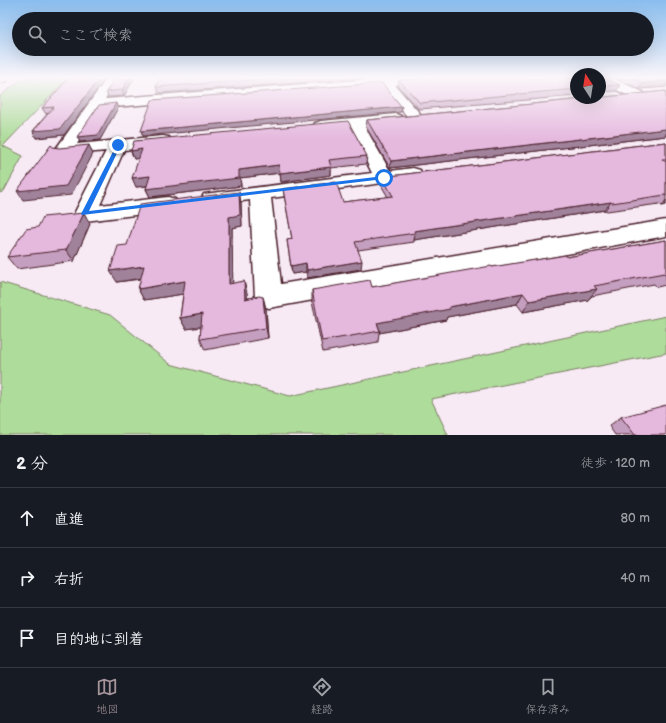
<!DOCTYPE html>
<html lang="ja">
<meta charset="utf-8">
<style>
body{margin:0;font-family:"Balsamiq Sans","Klee One",sans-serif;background:#20242c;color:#f1f3f6}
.compass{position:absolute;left:570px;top:68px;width:36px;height:36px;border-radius:50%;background:#171b24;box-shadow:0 4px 16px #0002;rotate:348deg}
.stop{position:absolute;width:12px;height:12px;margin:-9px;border:3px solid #1a73e8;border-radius:50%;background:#fff}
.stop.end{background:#1a73e8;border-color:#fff;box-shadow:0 1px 4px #0008}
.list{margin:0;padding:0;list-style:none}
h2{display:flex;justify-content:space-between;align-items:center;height:52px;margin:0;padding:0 16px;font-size:17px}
h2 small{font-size:13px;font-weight:400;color:#9ea1a6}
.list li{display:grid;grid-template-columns:26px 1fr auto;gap:12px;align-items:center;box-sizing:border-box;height:60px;padding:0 16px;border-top:1px solid #363941}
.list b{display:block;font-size:15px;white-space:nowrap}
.list em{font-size:13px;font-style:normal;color:#9ea1a6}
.icon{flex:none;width:22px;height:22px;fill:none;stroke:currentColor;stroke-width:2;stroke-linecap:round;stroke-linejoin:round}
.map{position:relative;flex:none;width:666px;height:435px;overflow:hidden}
.search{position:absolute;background:#171b24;box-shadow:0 4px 16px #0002;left:12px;right:12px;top:12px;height:44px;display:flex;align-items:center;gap:10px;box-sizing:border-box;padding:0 14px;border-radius:22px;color:#9ea1a6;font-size:15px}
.sheet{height:232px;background:#171b24}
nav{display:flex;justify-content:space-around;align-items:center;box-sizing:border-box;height:56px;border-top:1px solid #363941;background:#171b24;font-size:11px;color:#9ea1a6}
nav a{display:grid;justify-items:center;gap:2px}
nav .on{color:#a6949b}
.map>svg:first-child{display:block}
.green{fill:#aedc9b;stroke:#7c7e63}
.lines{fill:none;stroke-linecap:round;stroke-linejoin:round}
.minor-casing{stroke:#4a1f2b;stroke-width:3}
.highway-casing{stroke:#4a1f2b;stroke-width:3}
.minor{fill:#fff;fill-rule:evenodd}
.highway{fill:#fff;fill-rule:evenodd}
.wall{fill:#c59fbf;stroke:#4a1f2b}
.shaded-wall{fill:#a0829b;stroke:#4a1f2b}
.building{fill:#e5b9de;stroke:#4a1f2b}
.route{fill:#1a73e8}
</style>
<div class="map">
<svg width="666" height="435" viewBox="0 0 666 435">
<rect width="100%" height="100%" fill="#f7eaf5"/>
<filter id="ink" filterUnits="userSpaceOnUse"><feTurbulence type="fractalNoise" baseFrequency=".025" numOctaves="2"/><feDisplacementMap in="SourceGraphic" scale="8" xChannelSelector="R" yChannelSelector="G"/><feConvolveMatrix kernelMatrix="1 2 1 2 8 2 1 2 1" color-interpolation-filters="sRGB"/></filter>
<g filter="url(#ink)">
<g class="green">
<path d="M23 78H68L3 146 23 156 4 191 0 193V96Z"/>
<path d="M0 282 110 315 170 364 290 396 666 316V353L431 399 448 435H0Z"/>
</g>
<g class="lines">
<defs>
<g id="minor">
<path d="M107 78H119L105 99 385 78H438L436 81 432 82 395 85 423 117 420 120 415 122 410 120 382 86 100 108 77 144 163 136 169 137 171 141 169 145 163 146 124 150 100 205 168 197 175 199 179 204 175 209 168 211 85 221 77 219 74 214 106 151 64 155 58 154 55 150Z"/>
<path d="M600 78H612L643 92 645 95 643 98H633L600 82Z"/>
<path d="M396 114 401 116 404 119 401 122 365 127 390 171 413 168 420 170 422 174 420 178 271 198 281 284 666 220V236L269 308 259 305 255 297 250 200 211 205 204 204 201 199 204 194 372 173 350 128 321 131 315 129 313 126 315 123 321 121Z"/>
</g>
<path id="highway" d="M0 78H8L6 81 0 83Z"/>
</defs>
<use href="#minor" class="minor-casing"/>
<use href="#highway" class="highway-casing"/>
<use href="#minor" class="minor"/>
<use href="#highway" class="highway"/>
</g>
<g class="wall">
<path d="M69 78 64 135 36 138 33 131 48 113 46 114 42 108Z"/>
<path d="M134 78 124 96 108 97 106 92Z"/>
<path d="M160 78H367L159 93 156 87Z"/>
<path d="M576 78V96L419 109 398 86 399 80Z"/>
<path d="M600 78 620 85 616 91 600 92V93Z"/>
<path d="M615 78H666V87L639 89Z"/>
<path d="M666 91V136L390 168 366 127 367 120Z"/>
<path d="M666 142V205L662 206 659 204 607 211 605 210 414 240V242L358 250 361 269 307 278 306 272 292 274 287 240 292 239 283 189 343 202 388 197 381 185 382 177Z"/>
<path d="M131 151 367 156 366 164 331 168V175L281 182 280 173 240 178 241 186 150 197 146 189 147 186 136 187 139 158 134 159Z"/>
<path d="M239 192 241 203 242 226 232 228V283L247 293V298L263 297 266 309 268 338 205 350 200 339 201 327 186 329 180 318 183 294 144 300 138 289 141 279 117 282 127 245Z"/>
<path d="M84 213 90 224 74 261 17 269 7 257Z"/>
<path d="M666 240V285L657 287 654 284 592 296 588 300 523 312 517 304 447 317 446 320 379 333 378 342 323 352 312 302V290L372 287 492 267 567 257Z"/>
<path d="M621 417 666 435H615L609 426Z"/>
</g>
<g class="shaded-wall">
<path d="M100 78H106L64 135 36 138 33 131Z"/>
<path d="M129 78H134L124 96 122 90Z"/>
<path d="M666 81V87L639 89 643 83Z"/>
<path d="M116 103 118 108 100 140 80 142 77 137Z"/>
<path d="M402 107 401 112 143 136 141 131Z"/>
<path d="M666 129V136L390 168 391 161Z"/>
<path d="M89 145 93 154 71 195 23 200 17 191Z"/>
<path d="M142 149 146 158 134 159 131 151Z"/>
<path d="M279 165 280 173 240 178 241 186 150 197 146 189 239 170Z"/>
<path d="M331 167V175L281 182 280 173Z"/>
<path d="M150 176 154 185 136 187 132 178Z"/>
<path d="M239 192 241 203 242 226 232 228 233 295 229 284V217Z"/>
<path d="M666 200V205L662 206Z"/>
<path d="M611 202 605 210 414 240 415 233 414 231Z"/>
<path d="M84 213 90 224 74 261 66 250Z"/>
<path d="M362 261 361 269 307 278V270Z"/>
<path d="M306 263V272L292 274 291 266Z"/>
<path d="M144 266 149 277 117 282 110 271Z"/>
<path d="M185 281 190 293 144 300 138 289Z"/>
<path d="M244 281 247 293V310L245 299Z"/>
<path d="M597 289 588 300 523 312 529 301Z"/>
<path d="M523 293 517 304 447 317 446 320 379 333 380 331 377 323 449 307Z"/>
<path d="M263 297 266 309 268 338 266 328Z"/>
<path d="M202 314 206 326 186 329 180 318Z"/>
</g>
<g class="building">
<path d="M69 78H100L60 129 33 131 54 107 42 108Z"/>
<path d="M115 78H129L122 90 106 92Z"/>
<path d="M160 78H283L156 87Z"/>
<path d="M425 78H576V89L420 103 399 80Z"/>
<path d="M600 78H604L620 85 603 86 602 90H600Z"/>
<path d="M632 78H666V81L643 83Z"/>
<path d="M382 83 402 107 141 131 152 100Z"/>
<path d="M666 91V129L391 161 367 120Z"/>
<path d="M116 103 98 135 77 137 99 105Z"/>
<path d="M348 121 367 156 329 160 331 167 280 173 279 165 239 170V178L146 189 150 176 132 178 142 149 131 151 134 141Z"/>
<path d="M666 142V159H662L666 162V196L665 195 612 203 611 202 414 231 415 233 355 242 362 261 307 270 306 263 291 266 287 240 292 239 283 189 336 182 343 202 393 196 382 177Z"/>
<path d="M51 145 53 147 59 148 89 145 66 186 17 191Z"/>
<path d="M239 192 240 215 229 217V284L244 281 245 299 259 296 263 297 266 328 200 339 202 314 180 318 185 281 138 289 144 266 110 271 118 246 127 245 140 204Z"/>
<path d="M84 213 66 250 7 257 26 229 38 227 43 217Z"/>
<path d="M666 240V275L664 273 594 286 597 289 529 301 523 293 449 307 450 309 377 323 380 331 322 341 312 290 370 280 372 287 491 266 492 267 566 255 567 257Z"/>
<path d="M666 405V435H635L621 417Z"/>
</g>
</g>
<linearGradient id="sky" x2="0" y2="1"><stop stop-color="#89bdee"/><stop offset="0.56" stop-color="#fbf6fa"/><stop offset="1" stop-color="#fbf6fa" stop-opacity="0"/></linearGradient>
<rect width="666" height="139" fill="url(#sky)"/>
<path class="route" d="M117 144 121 145 89 211 384 176 387 178 384 179 82 215 81 214Z"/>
</svg>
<svg class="compass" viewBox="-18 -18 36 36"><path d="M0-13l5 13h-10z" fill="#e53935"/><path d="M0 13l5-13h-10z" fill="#9ea1a6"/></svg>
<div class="stop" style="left:384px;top:178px"></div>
<div class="stop end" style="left:118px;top:145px"></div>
<div class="search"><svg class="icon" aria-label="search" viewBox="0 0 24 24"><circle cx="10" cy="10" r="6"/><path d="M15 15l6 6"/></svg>ここで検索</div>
</div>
<section class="sheet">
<h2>2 分<small>徒歩 · 120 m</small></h2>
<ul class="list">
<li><svg class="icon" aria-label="ahead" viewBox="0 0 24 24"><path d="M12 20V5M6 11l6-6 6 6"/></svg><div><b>直進</b></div><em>80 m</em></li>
<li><svg class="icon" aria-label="right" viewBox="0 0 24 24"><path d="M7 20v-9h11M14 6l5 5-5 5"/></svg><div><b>右折</b></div><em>40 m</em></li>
<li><svg class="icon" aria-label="arrive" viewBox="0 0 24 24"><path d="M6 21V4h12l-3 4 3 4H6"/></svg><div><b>目的地に到着</b></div></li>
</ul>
</section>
<nav>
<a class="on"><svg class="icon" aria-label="map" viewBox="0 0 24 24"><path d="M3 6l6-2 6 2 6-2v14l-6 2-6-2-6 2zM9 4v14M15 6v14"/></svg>地図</a>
<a><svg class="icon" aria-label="directions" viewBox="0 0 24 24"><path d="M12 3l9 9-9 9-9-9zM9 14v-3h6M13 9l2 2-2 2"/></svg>経路</a>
<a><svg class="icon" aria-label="saved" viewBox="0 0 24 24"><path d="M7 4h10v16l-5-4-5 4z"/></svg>保存済み</a>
</nav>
